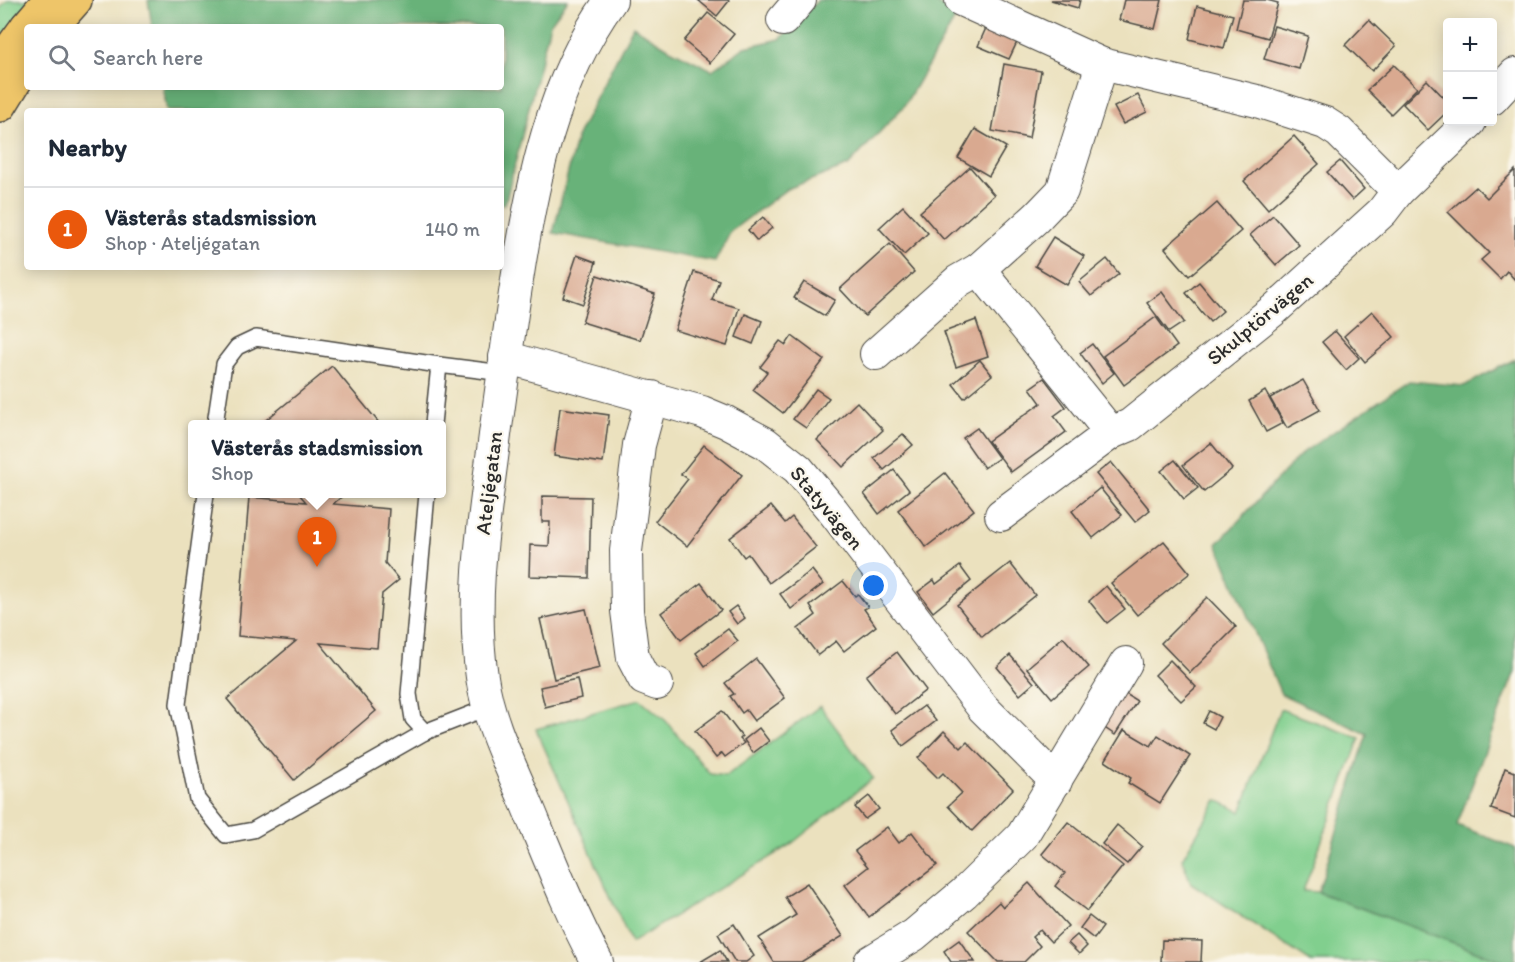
<!DOCTYPE html>
<meta charset="utf-8">
<style>
body{margin:0;font-family:Itim,sans-serif;background:#f2f2f3;color:#1f2937}
.controls{position:absolute;right:18px;top:18px;display:grid;overflow:hidden;border-radius:6px;box-shadow:0 3px 15px #0003}
.controls button{width:54px;height:54px;display:grid;place-items:center;padding:0;border:0;border-bottom:2px solid #e0e1e3;background:#fff;color:#1f2937;font:30px sans-serif}
.you{position:absolute;left:874px;top:586px;width:21px;height:21px;margin:-15px;border:4px solid #fff;border-radius:50%;background:#1a73e8;box-shadow:0 0 0 9px #1a73e833}
.badge{display:grid;place-items:center;width:39px;height:39px;border-radius:50%;background:#ea580c;color:#fff;font-size:20px;font-weight:700}
.pin{position:absolute;translate:-50% -50px;filter:drop-shadow(0 2px 3px #0008)}
.pin::after{content:'';position:absolute;top:32px;width:21px;height:18px;background:inherit;clip-path:polygon(0 0,100% 0,50% 100%)}
.popup{position:absolute;left:188px;top:420px;width:258px;height:78px;box-sizing:border-box;display:grid;place-content:center;border-radius:6px;background:#fff;filter:drop-shadow(0 2px 4px #0005);font-size:20px;white-space:nowrap;color:#747a83}
.popup b{font-size:22px;color:#1f2937}
.popup::after{content:'';position:absolute;left:50%;top:100%;margin-left:-12px;border:12px solid transparent;border-top-color:#fff}
.list{margin:0;padding:0;list-style:none}
h2{display:flex;justify-content:space-between;align-items:center;height:78px;margin:0;padding:0 24px;font-size:26px}
h2 small{font-size:20px;font-weight:400;color:#747a83}
.list li{display:grid;grid-template-columns:39px 1fr auto;gap:18px;align-items:center;box-sizing:border-box;height:84px;padding:0 24px;border-top:2px solid #e0e1e3}
.list b{display:block;font-size:22px;white-space:nowrap}
.list p{margin:0;font-size:20px;white-space:nowrap;color:#747a83}
.list em{font-size:20px;font-style:normal;color:#747a83}
.icon{flex:none;width:33px;height:33px;fill:none;stroke:currentColor;stroke-width:2;stroke-linecap:round;stroke-linejoin:round}
.map{position:relative;flex:none;width:1515px;height:962px;overflow:hidden}
.search{position:absolute;background:#fff;box-shadow:0 3px 15px #0003;left:24px;top:24px;width:480px;height:66px;display:flex;align-items:center;gap:15px;box-sizing:border-box;padding:0 21px;border-radius:6px;color:#747a83;font-size:22px}
.panel{position:absolute;background:#fff;box-shadow:0 3px 15px #0003;left:24px;top:108px;width:480px;height:162px;border-radius:6px}
.map>svg:first-child{display:block}
.green{fill:#81cf8e;stroke:#567d5c;stroke-width:1.5}
.forest{fill:#68b279;stroke:#4a6e52;stroke-width:1.5}
.building{fill:#d9a990}
.lines{fill:none;stroke-linecap:round;stroke-linejoin:round}
.lane-casing{stroke:#484641;stroke-width:18}
.street-casing{stroke:#484641;stroke-width:34}
.primary-casing{stroke:#484641;stroke-width:36}
.highway-casing{stroke:#484641;stroke-width:36}
.lane{stroke:#fff;stroke-width:15}
.street{stroke:#fff;stroke-width:32}
.primary{stroke:#eec569;stroke-width:33}
.highway{stroke:#eec569;stroke-width:33}
.labels{text-anchor:middle;stroke-width:4.5;stroke-linejoin:round;paint-order:stroke}
.street-label{font-size:21px;fill:#2b2b2b;stroke:#fbf7ec}
</style>
<div class="map">
<svg width="1515" height="962" viewBox="0 0 1515 962">
<rect width="100%" height="100%" fill="#fbf7ec"/>
<filter id="ink" filterUnits="userSpaceOnUse"><feTurbulence type="fractalNoise" baseFrequency=".0167" numOctaves="2"/><feDisplacementMap in="SourceGraphic" scale="12" xChannelSelector="R" yChannelSelector="G"/><feConvolveMatrix kernelMatrix="1 2 1 2 8 2 1 2 1" color-interpolation-filters="sRGB"/></filter>
<filter id="wash" filterUnits="userSpaceOnUse"><feTurbulence type="fractalNoise" baseFrequency=".008" numOctaves="4" result="noise"/><feDisplacementMap in="SourceGraphic" scale="24" xChannelSelector="R" yChannelSelector="G"/><feGaussianBlur stdDeviation="1.35" result="paint"/><feColorMatrix in="noise" values="0 0 0 0 0 0 0 0 0 0 0 0 0 0 0 0 0 1.4 0 .05"/><feComposite in="paint" operator="in"/></filter>
<g filter="url(#wash)">
<rect width="100%" height="100%" fill="#ebe1be"/>
<g class="green">
<path d="M8 0H33L0 41V8Z"/>
<path d="M640 699 666 721 710 774 726 776 820 706 873 778 790 845 631 943 536 729Z"/>
<path d="M1280 709 1360 738 1303 891 1318 892 1505 962H1311L1191 883 1182 859 1217 800 1241 812Z"/>
</g>
<g class="forest">
<path d="M148 0H568L550 24 505 204 501 205V111H167L163 87H501V27H152Z"/>
<path d="M818 0H930L958 14 904 106 848 166 787 189 731 231 715 262 553 233 577 136 633 26 670 49 712 70 745 47 780 39Z"/>
<path d="M1515 359V671L1457 825 1515 848V962H1505L1318 892 1367 734 1281 694 1217 544 1302 453 1409 381 1464 386Z"/>
</g>
<g id="blocks">
<g class="building">
<path d="M698 0H728L729 1 717 16Z"/>
<path d="M1051 0H1080L1078 8Z"/>
<path d="M1124 0H1162L1155 29 1119 20Z"/>
<path d="M1243 0H1267L1278 3 1268 38 1236 29Z"/>
<path d="M1197 6 1233 15 1224 48 1189 39Z"/>
<path d="M708 13 734 34 710 63 684 41Z"/>
<path d="M1369 20 1396 46 1372 71 1345 45Z"/>
<path d="M1274 26 1308 36 1299 69 1264 59Z"/>
<path d="M986 28 1017 42 1009 59 978 46Z"/>
<path d="M1004 64 1041 71 1029 138 992 131Z"/>
<path d="M1394 65 1417 88 1391 114 1367 90Z"/>
<path d="M1427 80 1448 102V111L1428 130 1403 104Z"/>
<path d="M1138 95 1147 112 1123 124 1114 107Z"/>
<path d="M975 129 1006 147 989 176 958 158Z"/>
<path d="M1294 136 1319 164 1268 209 1244 181Z"/>
<path d="M1340 161 1364 189 1352 200 1327 172Z"/>
<path d="M970 167 994 195 944 240 920 212Z"/>
<path d="M1515 170V280L1507 271 1500 279 1481 260 1489 253 1448 212 1476 187 1487 198Z"/>
<path d="M1217 203 1241 231 1189 276 1165 248Z"/>
<path d="M903 206 928 233 904 255 879 228Z"/>
<path d="M1273 215 1299 245 1276 265 1250 235Z"/>
<path d="M763 217 772 228 757 241 748 230Z"/>
<path d="M1053 237 1084 256 1067 285 1035 266Z"/>
<path d="M890 244 914 272 865 316 840 289Z"/>
<path d="M577 255 596 262 583 304 563 297Z"/>
<path d="M1107 259 1119 274 1091 296 1079 282Z"/>
<path d="M694 272 719 280 712 300 739 308 727 346 675 330Z"/>
<path d="M597 275 655 294 640 340 582 322Z"/>
<path d="M804 282 835 300 825 316 794 298Z"/>
<path d="M1199 282 1223 311 1210 322 1186 293Z"/>
<path d="M1162 292 1184 322 1169 332 1147 303Z"/>
<path d="M1372 311 1394 337 1365 362 1344 336Z"/>
<path d="M745 314 762 321 753 344 736 337Z"/>
<path d="M1156 317 1177 346 1124 385 1103 356Z"/>
<path d="M976 320 988 356 956 367 944 332Z"/>
<path d="M1335 331 1359 358 1346 370 1322 342Z"/>
<path d="M792 336 824 360 783 413 753 390 767 372 760 367 780 341 786 345Z"/>
<path d="M1092 344 1114 373 1102 383 1080 353Z"/>
<path d="M980 360 992 375 964 398 953 384Z"/>
<path d="M332 366 380 424H261Z"/>
<path d="M1044 378 1066 407 1054 416 1066 432 1011 472 988 441 1041 403 1030 388Z"/>
<path d="M1303 380 1320 410 1287 428 1270 398Z"/>
<path d="M816 389 829 398 806 428 793 419Z"/>
<path d="M1265 391 1283 423 1266 432 1249 401Z"/>
<path d="M857 402 883 430 843 467 817 440Z"/>
<path d="M560 408 609 415 603 463 554 456Z"/>
<path d="M977 428 999 458 984 468 963 438Z"/>
<path d="M903 434 913 445 884 470 874 458Z"/>
<path d="M1211 443 1232 469 1204 492 1183 465Z"/>
<path d="M704 445 742 475 687 546 655 521 688 479 681 474Z"/>
<path d="M1175 460 1198 488 1184 499 1161 471Z"/>
<path d="M1111 462 1150 510 1135 522 1096 474Z"/>
<path d="M894 470 909 490 879 514 864 494Z"/>
<path d="M945 473 974 510 926 547 898 510Z"/>
<path d="M1100 488 1122 515 1093 538 1072 511Z"/>
<path d="M299 494H345L333 504 389 509 385 563 399 580 382 594 377 648 320 643 376 711 294 780 227 699 296 641 238 636 249 497 306 502Z"/>
<path d="M542 496 591 497 589 578 529 576 530 545 549 546 550 522H542Z"/>
<path d="M771 506 785 523 792 517 816 547 769 583 748 554 744 557 730 538Z"/>
<path d="M1164 541 1190 573 1137 615 1111 583Z"/>
<path d="M1010 563 1035 595 982 637 957 605Z"/>
<path d="M960 566 971 581 933 612 918 592 934 580 936 584Z"/>
<path d="M812 570 823 584 791 609 780 594Z"/>
<path d="M843 581 855 596 858 594 868 607 864 609 876 626 844 651 836 641 818 655 798 629 816 615 810 606Z"/>
<path d="M701 583 721 610 681 640 661 613Z"/>
<path d="M1106 586 1125 609 1107 623 1089 601Z"/>
<path d="M1207 597 1236 627 1190 673 1161 643Z"/>
<path d="M736 606 745 618 737 624 728 612Z"/>
<path d="M586 609 600 668 554 679 540 619Z"/>
<path d="M728 629 738 641 705 666 696 653Z"/>
<path d="M1063 637 1089 667 1052 698 1027 668Z"/>
<path d="M897 652 926 690 895 714 866 676Z"/>
<path d="M1010 655 1034 683 1020 695 997 667Z"/>
<path d="M756 659 785 698 754 721 746 710 742 713 730 696 734 694 725 683Z"/>
<path d="M1170 660 1196 687 1181 701 1155 675Z"/>
<path d="M577 679 581 698 545 707 540 687Z"/>
<path d="M1121 691 1137 701 1115 735 1099 724Z"/>
<path d="M924 706 936 721 903 746 892 730Z"/>
<path d="M722 711 742 737 740 739 744 743 725 757 722 753 716 758 695 731Z"/>
<path d="M1209 711 1220 717 1214 729 1203 723Z"/>
<path d="M759 728 769 741 753 753 744 740Z"/>
<path d="M1124 730 1151 746 1158 735 1190 756 1160 803 1128 783 1131 778 1105 761Z"/>
<path d="M944 731 961 748 967 742 1013 789 972 831 948 806 962 793 943 773 938 778 918 758Z"/>
<path d="M1505 768 1515 772V818L1491 809Z"/>
<path d="M869 796 879 809 865 819 855 807Z"/>
<path d="M1068 822 1123 866 1087 911 1055 886 1065 873 1042 854Z"/>
<path d="M1117 825 1142 846 1127 864 1102 844Z"/>
<path d="M887 827 899 843 912 832 937 865 869 917 845 885 868 867 855 851Z"/>
<path d="M807 883 843 936 801 962H774L759 938 796 915 785 897Z"/>
<path d="M1029 883 1068 926 1051 942 1040 930 1032 937 1040 946 1024 962H998L968 931 999 902 1003 907Z"/>
<path d="M1089 916 1103 927 1094 939 1080 928Z"/>
<path d="M734 924 754 956 746 962H735L718 934Z"/>
<path d="M1077 935 1087 946 1079 954 1068 943Z"/>
<path d="M959 940 975 962H951L944 951Z"/>
<path d="M1162 940 1202 941 1201 962H1161Z"/>
<path d="M720 950 727 962H700Z"/>
</g>
</g>
</g>
<g filter="url(#ink)">
<use href="#blocks" fill-opacity="0" stroke="#484641" stroke-width="1.5"/>
<g class="lines">
<defs>
<g id="lane">
<path d="M215 424 224 364 237 347 256 338 439 365"/>
<path d="M433 424 439 365 503 373"/>
<path d="M206 494 178 704 197 799 226 835 253 830 425 732"/>
<path d="M427 494 409 694 413 719 425 732 489 707"/>
</g>
<g id="street">
<path d="M961 0 1102 64 1257 101 1325 123 1339 132 1398 191"/>
<path d="M783 20 800 0"/>
<path d="M1102 64 1062 191 1036 218 979 269 1111 433 1130 425 1275 309 1382 212 1398 191 1470 122"/>
<path d="M1492 99 1515 74"/>
<path d="M876 354 958 281 979 269"/>
<path d="M505 357 702 412 726 422 765 443 798 469 833 511 983 708 1056 781"/>
<path d="M652 397 639 445 626 551 627 611 633 658 644 679 657 684"/>
<path d="M1001 515 1111 433"/>
<path d="M597 962C569 910 548 855 525 800 508 760 488 720 482 677 470 596 485 515 495 435 502 383 509 332 517 280 532 183 552 81 611 0"/>
<path d="M870 962 914 935 964 893 1022 836 1126 663"/>
</g>
<g id="primary">
<path d="M27 27 50 0"/>
<path d="M0 64 27 27"/>
</g>
<g id="highway">
<path d="M51 27 75 0"/>
<path d="M0 105 27 61"/>
</g>
</defs>
<use href="#lane" class="lane-casing"/>
<use href="#street" class="street-casing"/>
<use href="#primary" class="primary-casing"/>
<use href="#highway" class="highway-casing"/>
<use href="#lane" class="lane"/>
<use href="#street" class="street"/>
<use href="#primary" class="primary"/>
<use href="#highway" class="highway"/>
</g>
</g>
<g class="labels">
<g class="street-label">
<text transform="translate(1260 319) rotate(-40)" y="7">Skulptörvägen</text>
<text transform="translate(489 483) rotate(-83)" y="7">Ateljégatan</text>
<text transform="translate(827 508) rotate(50)" y="7">Statyvägen</text>
</g>
</g>
</svg>
<div class="controls">
<button>+</button>
<button>−</button>
</div>
<div class="you"></div>
<div class="pin badge" style="left:317px;top:567px">1</div>
<div class="popup"><b>Västerås stadsmission</b>Shop</div>
<div class="search"><svg class="icon" aria-label="search" viewBox="0 0 24 24"><circle cx="10" cy="10" r="6"/><path d="M15 15l6 6"/></svg>Search here</div>
<section class="panel">
<h2>Nearby<small></small></h2>
<ul class="list">
<li><span class="badge">1</span><div><b>Västerås stadsmission</b><p>Shop · Ateljégatan</p></div><em>140 m</em></li>
</ul>
</section>
</div>
